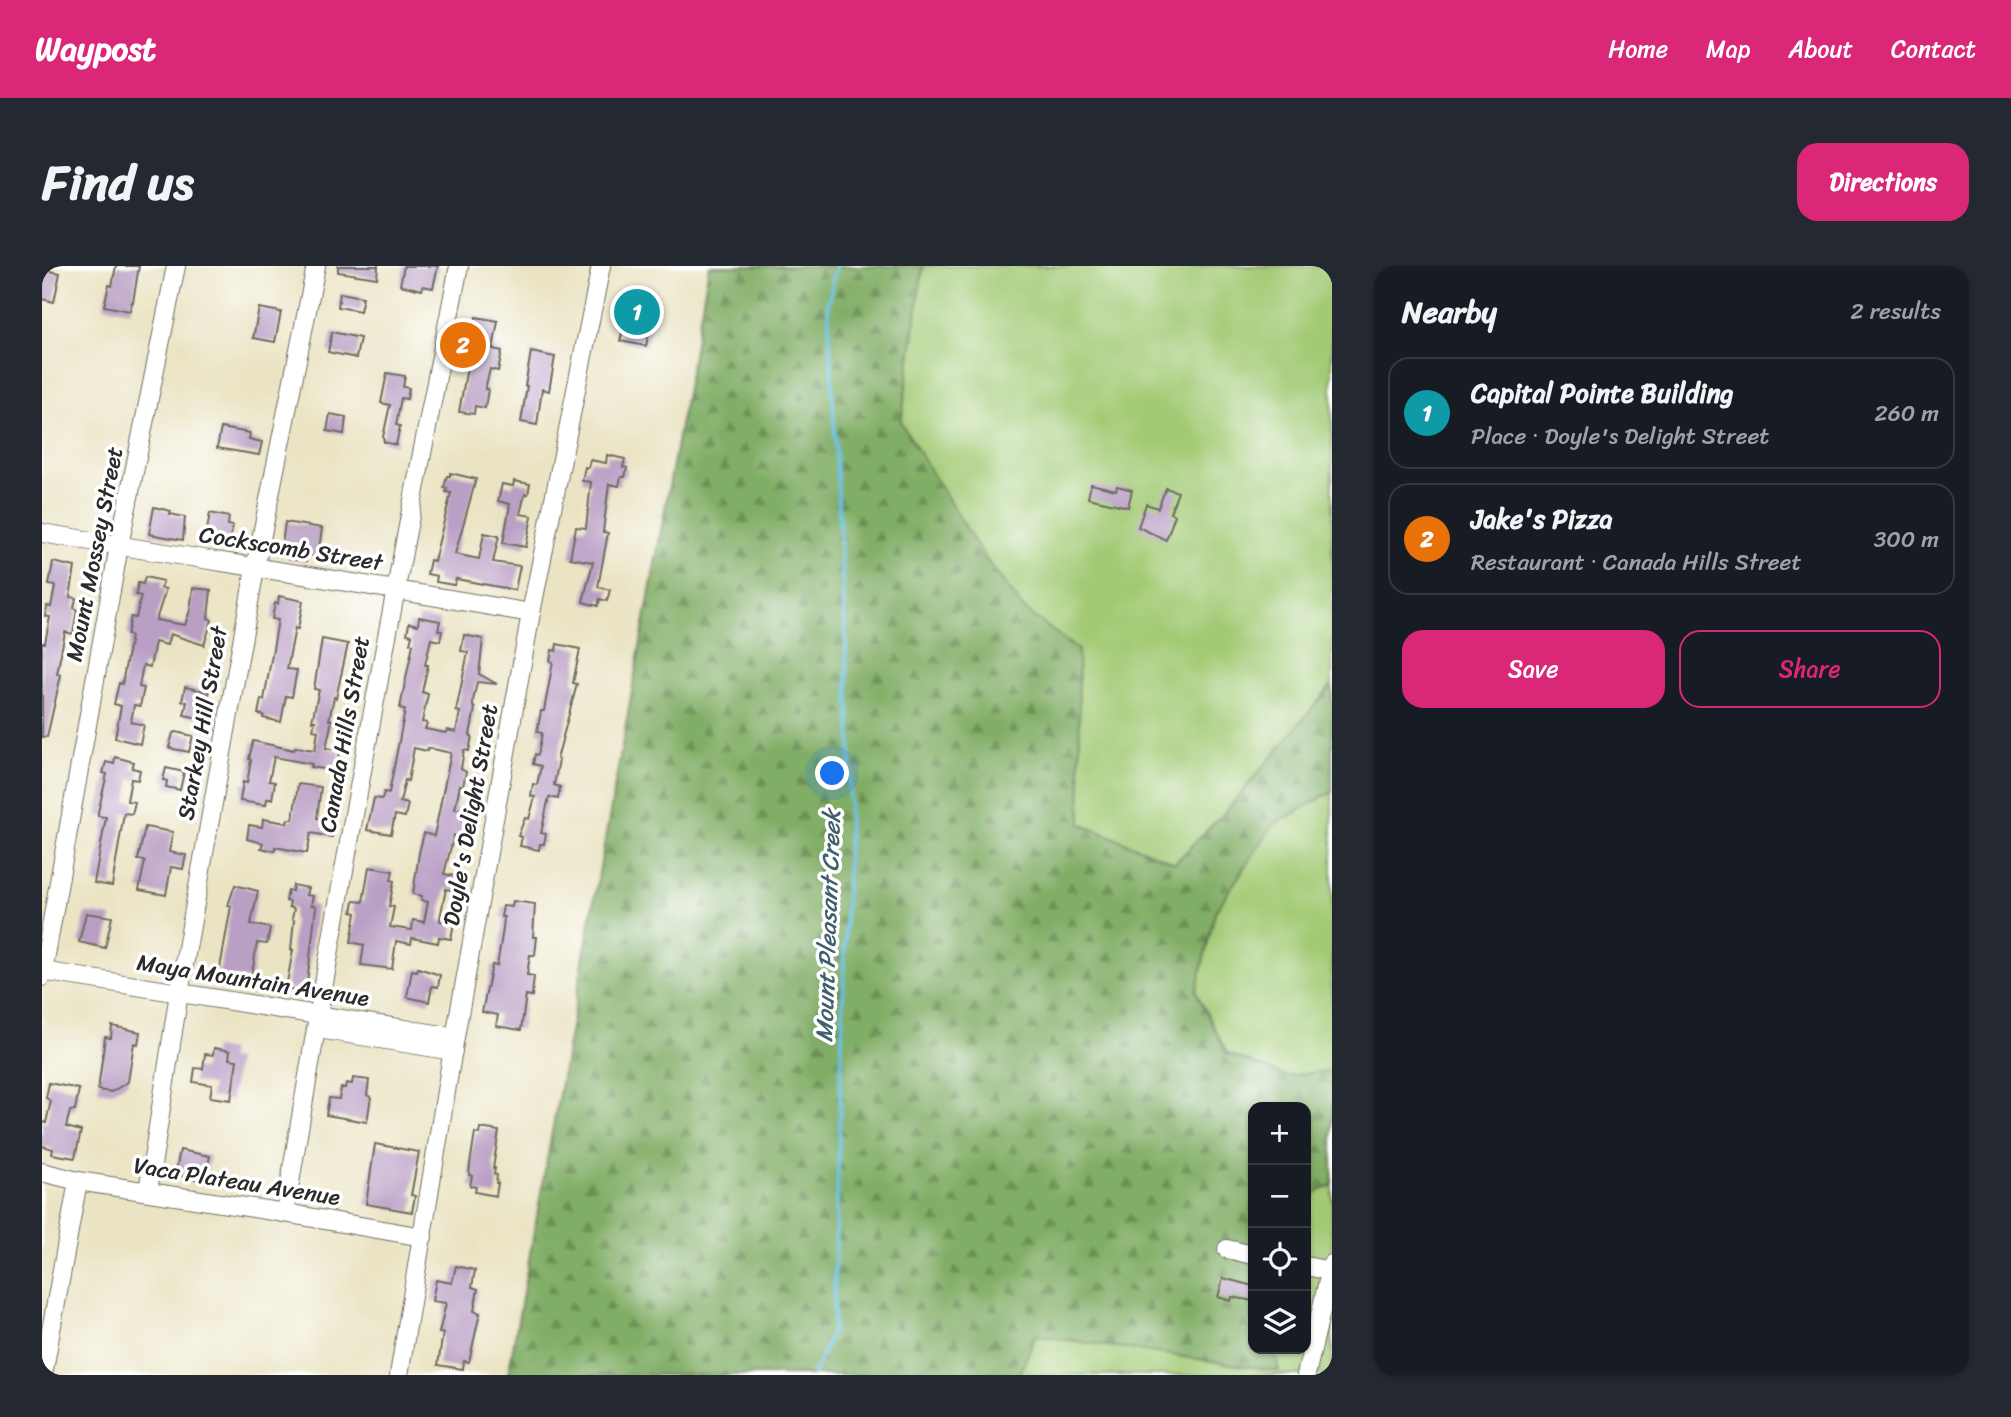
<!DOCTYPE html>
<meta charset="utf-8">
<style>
body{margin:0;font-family:Sriracha,sans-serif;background:#242831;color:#f1f3f6}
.controls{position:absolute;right:21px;bottom:21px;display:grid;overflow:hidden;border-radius:14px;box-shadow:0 2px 5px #0004}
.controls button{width:63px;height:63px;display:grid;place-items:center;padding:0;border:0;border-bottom:2px solid #363941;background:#171b24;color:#f1f3f6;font:35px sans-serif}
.you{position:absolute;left:791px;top:508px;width:24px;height:24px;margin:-18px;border:5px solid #fff;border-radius:50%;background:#1a73e8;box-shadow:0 0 0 10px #1a73e833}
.badge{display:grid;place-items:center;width:46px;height:46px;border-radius:50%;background:#db2777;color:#fff;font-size:23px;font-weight:700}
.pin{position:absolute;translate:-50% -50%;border:4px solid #fff;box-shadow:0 2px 7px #0006}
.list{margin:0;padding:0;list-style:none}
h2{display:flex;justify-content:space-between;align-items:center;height:91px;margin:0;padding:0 28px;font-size:30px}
h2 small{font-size:23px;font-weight:400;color:#9ea1a6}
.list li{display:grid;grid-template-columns:46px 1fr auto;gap:21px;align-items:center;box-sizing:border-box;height:112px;margin:0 14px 14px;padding:0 14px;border:2px solid #363941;border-radius:21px}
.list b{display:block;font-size:26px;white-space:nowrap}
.list p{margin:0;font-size:23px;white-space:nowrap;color:#9ea1a6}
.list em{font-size:23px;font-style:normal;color:#9ea1a6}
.actions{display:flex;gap:14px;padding:21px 28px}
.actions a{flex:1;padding:16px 0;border:2px solid #db2777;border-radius:21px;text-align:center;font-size:24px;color:#db2777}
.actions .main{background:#db2777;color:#fff}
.icon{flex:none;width:38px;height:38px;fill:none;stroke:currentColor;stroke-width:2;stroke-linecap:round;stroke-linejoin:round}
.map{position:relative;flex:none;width:1290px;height:1109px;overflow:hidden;border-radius:21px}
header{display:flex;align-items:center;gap:42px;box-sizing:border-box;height:98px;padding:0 35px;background:#db2777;color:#fff}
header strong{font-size:33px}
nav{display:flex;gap:38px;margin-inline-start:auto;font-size:24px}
.intro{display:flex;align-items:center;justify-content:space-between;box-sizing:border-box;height:168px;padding:0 42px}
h1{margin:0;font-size:49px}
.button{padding:18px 32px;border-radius:21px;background:#db2777;color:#fff;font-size:24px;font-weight:700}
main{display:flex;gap:42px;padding:0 42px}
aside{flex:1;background:#171b24;border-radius:21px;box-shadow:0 2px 5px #0004}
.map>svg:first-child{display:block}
.grass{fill:#a2ca75;stroke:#667a50;stroke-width:2}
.forest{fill:url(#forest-firs);stroke:#566c48;stroke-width:2}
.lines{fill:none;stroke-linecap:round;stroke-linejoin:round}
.stream{stroke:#69c1e6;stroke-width:3.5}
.building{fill:#b99fc4}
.minor-casing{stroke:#6e6c61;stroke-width:20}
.minor{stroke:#fff;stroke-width:18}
.labels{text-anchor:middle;stroke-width:7;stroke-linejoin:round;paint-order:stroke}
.street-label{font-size:23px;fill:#2b2b2b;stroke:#fff}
.water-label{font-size:24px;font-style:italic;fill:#41606c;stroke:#fff}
</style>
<header>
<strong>Waypost</strong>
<nav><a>Home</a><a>Map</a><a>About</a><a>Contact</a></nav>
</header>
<div class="intro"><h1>Find us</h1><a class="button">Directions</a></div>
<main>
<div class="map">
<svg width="1290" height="1109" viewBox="0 0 1290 1109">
<defs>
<pattern id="forest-firs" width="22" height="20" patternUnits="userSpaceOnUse" patternTransform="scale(1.75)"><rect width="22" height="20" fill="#81ae66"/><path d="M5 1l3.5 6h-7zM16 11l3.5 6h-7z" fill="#6a8e54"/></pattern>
</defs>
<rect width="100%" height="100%" fill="#fff"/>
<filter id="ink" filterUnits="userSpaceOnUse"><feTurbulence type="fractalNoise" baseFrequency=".0143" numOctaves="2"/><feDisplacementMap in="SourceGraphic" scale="14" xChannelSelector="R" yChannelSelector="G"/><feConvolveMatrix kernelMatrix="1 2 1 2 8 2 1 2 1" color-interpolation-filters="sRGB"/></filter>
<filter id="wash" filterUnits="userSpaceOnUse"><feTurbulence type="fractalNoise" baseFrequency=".00686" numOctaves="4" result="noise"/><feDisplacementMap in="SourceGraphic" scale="28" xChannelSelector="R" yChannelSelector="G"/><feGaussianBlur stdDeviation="1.57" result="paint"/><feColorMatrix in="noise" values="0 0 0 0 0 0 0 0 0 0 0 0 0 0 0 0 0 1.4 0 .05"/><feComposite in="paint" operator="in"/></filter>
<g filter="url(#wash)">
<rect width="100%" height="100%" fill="#ebe4c4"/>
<g class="grass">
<path d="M881 0H1290V419L1186 543 1133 597 1039 558 1036 385 982 343 942 291 859 157Z"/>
<path d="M1290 526V805L1243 810 1185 787 1154 726 1173 646 1231 559Z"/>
<path d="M1290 919V1109H977L993 1069 1236 1105 1232 1083H1264V931Z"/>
</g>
<path class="forest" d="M667 0H881L859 157 942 291 982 343 1036 384 1039 558 1133 597 1186 543 1290 419V526L1231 559 1173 646 1154 726 1185 788 1243 810 1290 805V919L1264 931V841H1211V1083H1232L1237 1105 994 1069 977 1109H466Z"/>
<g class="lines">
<path class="stream" d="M771 1109 791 1064 809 478 786 38 794 0"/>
</g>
<g id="blocks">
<g class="building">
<path d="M74 0H97L91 36H90L88 45 62 40 67 19 70 20Z"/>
<path d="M296 0H336L335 12 296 6Z"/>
<path d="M362 0H396L391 22 381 20 380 24 358 19Z"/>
<path d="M2 4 18 7 12 36 0 33Z"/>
<path d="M298 27 321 31 318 45 296 41Z"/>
<path d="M590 27 608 32 601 60 608 62 604 80 578 75Z"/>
<path d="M217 42 239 46 233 76 211 72Z"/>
<path d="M434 51 456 55 451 83 460 85 456 105 448 103 443 123H446L443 142 433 140 432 148 417 146Z"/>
<path d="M290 66 318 72 314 92 286 86Z"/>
<path d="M489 86 513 91 507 125 500 123 495 159 479 156 485 120H483Z"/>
<path d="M345 107 363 110 361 121 367 122 365 133 359 132 354 159 358 160 354 179 342 176 341 171 348 139 339 137Z"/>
<path d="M288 148 304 151 302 168 285 165Z"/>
<path d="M179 162 208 167 207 173 220 176 217 189 175 182Z"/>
<path d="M565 189 583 193 581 201 585 202 583 211H579L577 220 567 218 561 266 566 267 556 321 568 324 565 335 558 333 556 340 541 336 551 296 528 292 534 261 544 262 549 216 540 215 543 201 546 202 548 194 564 197Z"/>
<path d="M408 207 434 213 413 288 437 293 442 267 457 270 451 296 478 300 473 324 414 313 412 319 394 316 395 310 385 308 388 294 392 295 409 227 404 226 405 222H402L405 210H408Z"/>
<path d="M472 215 488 218 486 228H483L478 248 490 250 484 281 461 277 468 238 456 235 460 218 471 220Z"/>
<path d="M1049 218 1074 224 1075 220 1090 224 1086 241 1046 232Z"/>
<path d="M1124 222 1136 226 1128 247 1133 249 1124 274 1096 261 1104 238 1116 242Z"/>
<path d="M112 241 129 245 128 248 143 251 141 274 107 268Z"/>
<path d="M168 247 187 251 186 259 191 260 188 274 164 270Z"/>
<path d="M243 256 280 262 276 291 265 289 264 295 247 293 248 286 239 285Z"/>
<path d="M11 296 33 301 28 331 34 332 32 342 35 344 31 368 23 366 15 408 19 409 5 471H0V377H3L8 351 3 350 5 340 9 341 13 320 7 319Z"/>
<path d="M103 311 121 315 119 322 124 323 114 354 143 359 148 344 151 322 169 324 166 352 170 354 162 379 128 368 125 379 113 376 108 401 101 399 97 421 102 422 98 440 92 439 89 456 102 459 98 478 73 472 79 440 72 438 77 417 80 418 89 370 85 369 89 351 94 352 99 330 94 329 96 317 101 318Z"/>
<path d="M237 330 261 335 256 363 253 362 245 403 255 404 250 431 244 430 239 456 221 452 222 449 216 448 219 433 222 434 236 354 230 353 233 337 236 338Z"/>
<path d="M377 351 398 355 396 364 400 365 398 375 389 373 383 399H386L380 426 386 428 380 456 385 457 383 463 404 467 405 464 414 466 418 446 414 445 426 386 419 385 422 369 441 373 437 408 455 418 435 416 431 435V441L433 442 428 469 430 470 427 485 422 484 419 503 424 506 421 520 418 519 413 543 429 545 426 563 421 562 420 570 412 569 402 608 418 611 415 625 404 623 398 652V655L412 657 409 673 397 671 396 677 370 672 369 678 354 675 350 703 319 699 322 679 309 676 314 647 310 646 312 635 321 636 327 601 351 605 349 614 352 615 347 640 352 641 348 661 370 664 371 654 382 656 386 636 379 634 380 630 371 628 377 587 382 567 392 570 409 487 386 482 385 485 372 482 366 515 363 514 358 536 366 538 363 551 353 549 349 568 325 564 332 532 340 533 342 526 347 527 363 444 358 442 371 378 368 377 370 369 365 368 367 357 376 359Z"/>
<path d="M280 373 306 378 294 432 292 431 287 454H290L284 482 298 485 295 505 269 501 270 498 232 491 227 515 233 516 230 533H225L224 539 198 535 201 516 205 517 209 494 207 493 211 475 252 484 253 481 273 484 276 465 271 464 273 455H270L277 424 272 423Z"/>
<path d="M515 378 538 383 531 417 535 418 515 493 517 494 512 519 518 521 516 533 507 531 499 567 504 568 502 578H498L497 584 478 580 480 571 476 570 483 552 487 553 493 531 489 530 491 518 495 519 499 500 491 498 493 488 496 489 500 467 495 466 499 445H502L510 401 511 396 508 395 510 384 514 385Z"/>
<path d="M143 421 167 426 162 453 142 449 145 436 140 435Z"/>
<path d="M134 466 151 470 147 486 127 482 131 467Z"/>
<path d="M73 491 92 496 90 502 98 504 96 514 89 513 85 535 93 536 90 548 82 547 70 620 52 617 64 551 56 550V546L65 508 61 507 64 496 72 498Z"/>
<path d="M124 502 142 506 138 524 124 521 125 515 121 514Z"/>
<path d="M256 518 279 521 275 552 293 555 290 571 269 567 265 587 233 581V585L219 582 221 577 205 573 207 559 220 561 221 553 245 557 246 553H251Z"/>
<path d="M103 561 131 566 127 586 144 589 141 603 129 601 124 629 97 624 103 595 96 594Z"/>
<path d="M193 619 216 625 209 658 228 662 225 678 215 677 209 714 177 708 189 640 186 639Z"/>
<path d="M251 619 266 622 264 629 271 630 269 639 274 640 264 726 244 722 251 684H249L252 654 250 653 252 643 247 641 248 636 244 635 246 624 250 625Z"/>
<path d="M471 635 493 638 491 671H495L493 689H488L485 709 492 710 490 730 484 729 479 764 454 760 456 749 440 746 450 699 455 700 461 663 462 651H459L461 640 470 641Z"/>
<path d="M44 647 70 651 63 682 37 676Z"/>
<path d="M376 702 398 709 396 721 390 720 387 736 365 731 370 704 375 705Z"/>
<path d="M70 760 98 766 96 778 92 777 86 816 69 826 56 824 63 771 69 772Z"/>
<path d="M172 782 188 785 187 793 195 794 189 834 168 831 170 819 151 816 153 802 161 803 163 788 171 789Z"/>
<path d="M311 812 327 814 325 829 329 831 325 856 284 849 287 832 297 833 299 822H303L304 817 310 818Z"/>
<path d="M7 817 37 823 33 844 28 845 24 861 39 865 33 892 10 888 11 883 0 880V856L4 857 9 835 4 832Z"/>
<path d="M438 862 457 865 451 902H453L452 908 455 909 454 917H456L454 930 433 926 434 921 428 920 430 910 427 909 428 898 433 867 437 868Z"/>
<path d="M333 878 377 886 369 929 373 930 370 946 324 938Z"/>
<path d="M138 884 168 890 163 915 133 909Z"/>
<path d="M414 1000 433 1004 430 1021 436 1023 432 1045 438 1047 427 1096 422 1095 421 1103 396 1099 401 1067H397L404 1037 390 1035 394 1014 410 1017Z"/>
<path d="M1181 1012 1211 1020V1035L1190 1031 1189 1035 1176 1031Z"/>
</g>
</g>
</g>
<g filter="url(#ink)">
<use href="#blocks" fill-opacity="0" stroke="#6e6c61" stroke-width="2"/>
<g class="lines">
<defs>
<g id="minor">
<path d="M0 267C163 294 327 318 489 347"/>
<path d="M0 705 413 771"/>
<path d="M0 711 77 280 134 0"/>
<path d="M283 764 411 785"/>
<path d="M0 906 36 915 243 947 381 971"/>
<path d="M106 925 137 727 213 303 274 0"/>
<path d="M243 947C295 630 354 315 417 0"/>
<path d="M1185 983 1211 989"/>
<path d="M1264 1000 1288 1005"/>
<path d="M1 1109 36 915"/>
<path d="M357 1109 413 771 489 347 559 0"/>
<path d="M1264 1109 1290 998"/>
</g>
</defs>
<use href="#minor" class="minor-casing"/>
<use href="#minor" class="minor"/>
</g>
</g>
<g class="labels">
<g class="street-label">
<text transform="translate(249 282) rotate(9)" y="8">Cockscomb Street</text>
<text transform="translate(52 288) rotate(-79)" y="8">Mount Mossey Street</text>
<text transform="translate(160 457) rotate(-80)" y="8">Starkey Hill Street</text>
<text transform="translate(302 468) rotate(-80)" y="8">Canada Hills Street</text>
<text transform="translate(428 549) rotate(-80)" y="8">Doyle's Delight Street</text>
<text transform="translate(211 714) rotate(9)" y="8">Maya Mountain Avenue</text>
<text transform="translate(195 915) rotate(9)" y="8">Vaca Plateau Avenue</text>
</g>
<g class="water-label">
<text transform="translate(786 660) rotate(-88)" y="8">Mount Pleasant Creek</text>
</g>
</g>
</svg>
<div class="controls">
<button>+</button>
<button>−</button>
<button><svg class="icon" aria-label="locate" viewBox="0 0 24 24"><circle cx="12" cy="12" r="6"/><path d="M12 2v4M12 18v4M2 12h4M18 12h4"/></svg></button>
<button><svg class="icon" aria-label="layers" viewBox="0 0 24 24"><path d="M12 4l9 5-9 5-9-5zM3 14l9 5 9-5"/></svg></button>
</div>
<div class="you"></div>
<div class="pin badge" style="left:595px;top:46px;background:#0f9aa8">1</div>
<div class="pin badge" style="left:421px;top:79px;background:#e8710a">2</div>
</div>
<aside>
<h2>Nearby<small>2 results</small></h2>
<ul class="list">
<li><span class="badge" style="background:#0f9aa8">1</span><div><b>Capital Pointe Building</b><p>Place · Doyle's Delight Street</p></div><em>260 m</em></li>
<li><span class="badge" style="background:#e8710a">2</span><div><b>Jake's Pizza</b><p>Restaurant · Canada Hills Street</p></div><em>300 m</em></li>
</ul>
<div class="actions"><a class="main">Save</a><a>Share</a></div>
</aside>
</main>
